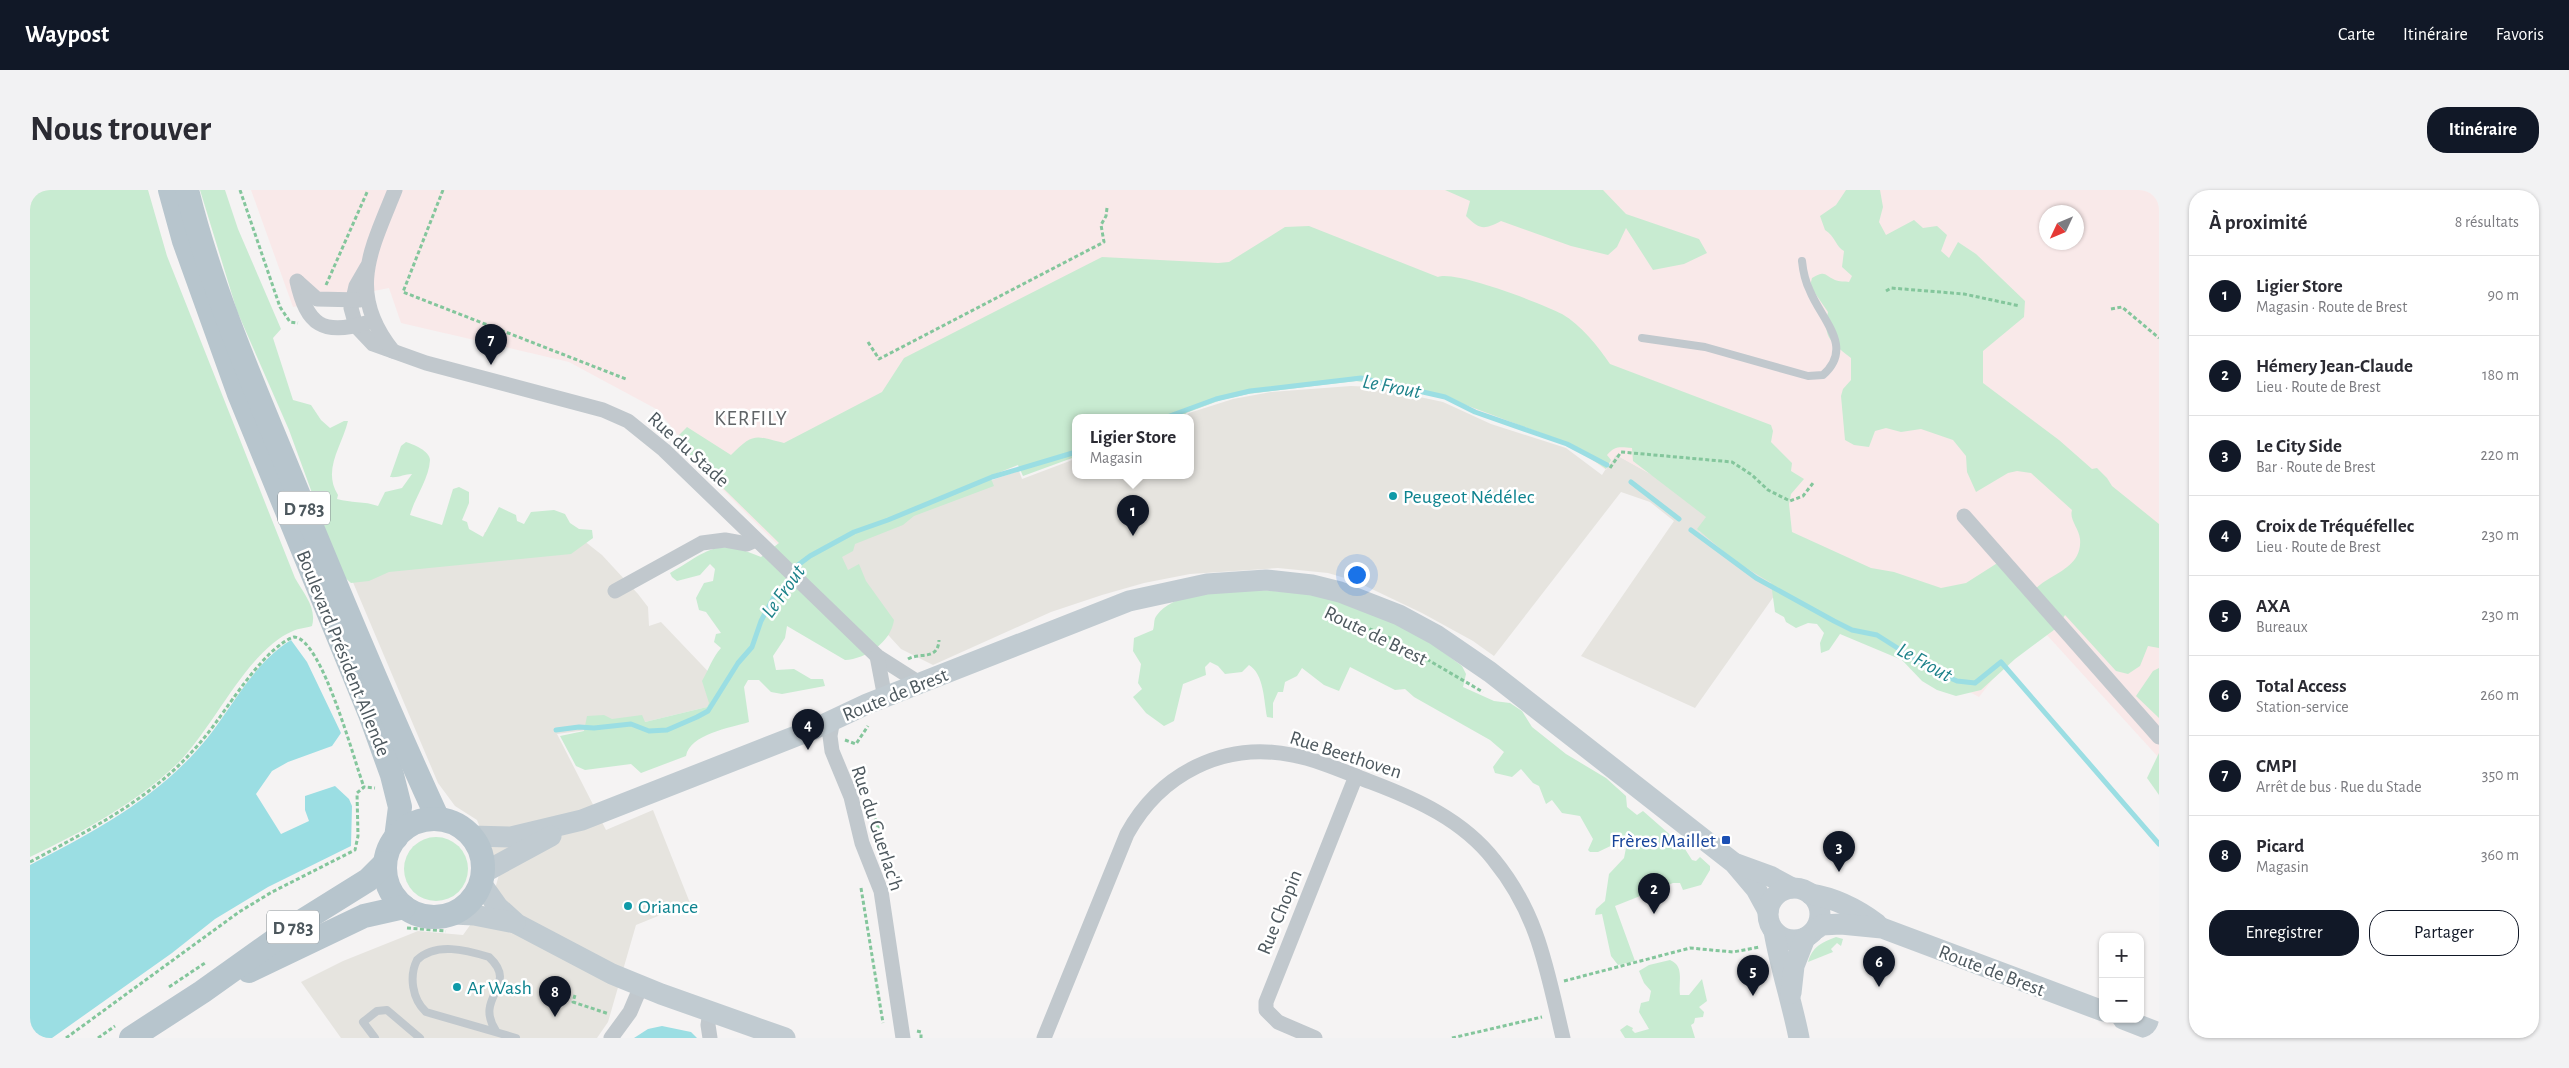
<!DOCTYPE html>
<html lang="fr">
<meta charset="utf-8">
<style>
body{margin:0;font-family:"Alegreya Sans",sans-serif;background:#f2f2f3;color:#2b2b33}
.controls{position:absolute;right:15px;bottom:15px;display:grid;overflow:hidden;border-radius:10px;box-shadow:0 1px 4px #0004}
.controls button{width:45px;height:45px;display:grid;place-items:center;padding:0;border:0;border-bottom:1px solid #e1e1e2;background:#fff;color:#2b2b33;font:25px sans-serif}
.compass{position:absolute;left:2009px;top:15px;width:45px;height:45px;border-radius:50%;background:#fff;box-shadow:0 1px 4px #0004;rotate:226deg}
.you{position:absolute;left:1326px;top:384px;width:18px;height:18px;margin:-12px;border:4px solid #fff;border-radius:50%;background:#1a73e8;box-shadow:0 0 0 8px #1a73e833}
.badge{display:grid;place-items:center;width:32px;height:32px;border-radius:50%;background:#111827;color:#fff;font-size:16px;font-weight:700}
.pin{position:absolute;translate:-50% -41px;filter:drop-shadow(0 1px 2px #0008)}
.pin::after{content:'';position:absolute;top:26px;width:18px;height:15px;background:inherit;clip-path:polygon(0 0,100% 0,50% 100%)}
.popup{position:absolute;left:1042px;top:224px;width:122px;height:65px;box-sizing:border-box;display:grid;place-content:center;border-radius:10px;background:#fff;filter:drop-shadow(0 1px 4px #0005);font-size:16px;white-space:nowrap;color:#7c7c81}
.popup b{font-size:19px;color:#2b2b33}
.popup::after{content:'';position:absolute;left:50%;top:100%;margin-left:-10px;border:10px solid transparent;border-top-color:#fff}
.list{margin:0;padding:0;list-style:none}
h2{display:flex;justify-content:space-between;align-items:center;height:65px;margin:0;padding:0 20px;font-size:21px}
h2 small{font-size:16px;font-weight:400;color:#7c7c81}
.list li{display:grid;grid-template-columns:32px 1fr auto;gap:15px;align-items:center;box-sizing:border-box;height:80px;padding:0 20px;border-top:1px solid #e1e1e2}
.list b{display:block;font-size:19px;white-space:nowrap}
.list p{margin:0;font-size:16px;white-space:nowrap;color:#7c7c81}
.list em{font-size:16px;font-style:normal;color:#7c7c81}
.actions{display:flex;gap:10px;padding:15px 20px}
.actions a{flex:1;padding:11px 0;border:1px solid #111827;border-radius:20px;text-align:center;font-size:18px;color:#111827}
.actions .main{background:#111827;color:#fff}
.map{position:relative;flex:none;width:2129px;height:848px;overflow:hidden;border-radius:20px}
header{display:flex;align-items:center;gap:30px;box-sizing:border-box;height:70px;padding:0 25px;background:#111827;color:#fff}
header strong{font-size:24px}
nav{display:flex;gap:28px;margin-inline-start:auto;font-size:18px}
.intro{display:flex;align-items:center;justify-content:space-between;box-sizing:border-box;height:120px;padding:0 30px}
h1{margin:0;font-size:35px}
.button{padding:12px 22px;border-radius:20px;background:#111827;color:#fff;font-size:18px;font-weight:700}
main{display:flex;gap:30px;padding:0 30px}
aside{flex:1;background:#fff;border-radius:20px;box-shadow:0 1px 4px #0004}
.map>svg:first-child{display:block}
.commercial{fill:#e6e4df}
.medical{fill:#f9e9e9;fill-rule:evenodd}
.green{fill:#c8ebd1}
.water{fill:#9bdee3}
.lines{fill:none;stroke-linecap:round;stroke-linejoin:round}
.stream{stroke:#9bdee3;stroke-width:5}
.path{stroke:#84c69c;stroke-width:3;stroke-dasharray:4 2.5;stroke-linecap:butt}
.lane{stroke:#c1c8cd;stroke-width:8}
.street{stroke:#c1c8cd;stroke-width:15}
.secondary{stroke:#c1cbd1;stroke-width:21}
.primary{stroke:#b7c5cd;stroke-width:24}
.culture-dot{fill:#0f9aa8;stroke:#fff;stroke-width:2}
.transit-dot{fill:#1a4fb4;stroke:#fff;stroke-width:2}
.labels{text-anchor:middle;stroke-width:5;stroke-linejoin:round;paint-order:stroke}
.shield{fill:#fff;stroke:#828a8e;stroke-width:1}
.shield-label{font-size:19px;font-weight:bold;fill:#4d585e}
.street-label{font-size:20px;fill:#4d585e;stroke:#fff}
.culture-label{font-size:20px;fill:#0d838f;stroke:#fff;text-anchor:start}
.transit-label{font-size:20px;fill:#164399;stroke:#fff;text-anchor:end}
.water-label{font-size:21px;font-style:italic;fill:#1d828a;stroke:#fff}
.neighbourhood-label{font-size:21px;letter-spacing:1px;fill:#606467;stroke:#fff}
</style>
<header>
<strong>Waypost</strong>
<nav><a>Carte</a><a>Itinéraire</a><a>Favoris</a></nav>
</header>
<div class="intro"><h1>Nous trouver</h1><a class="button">Itinéraire</a></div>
<main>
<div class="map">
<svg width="2129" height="848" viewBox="0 0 2129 848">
<rect width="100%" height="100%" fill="#f5f3f3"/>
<g class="commercial">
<path d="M1321 196 1343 197 1413 212 1461 234 1536 258 1572 285 1585 264 1633 291 1680 326 1749 399 1665 518 1551 466 1644 331 1620 312 1591 302 1464 466 1443 451 1392 423 1325 391 1298 383 1248 378 1160 384 1114 393 1072 405 1021 422 903 475 871 459 807 389 794 362 818 349 965 289 989 281 992 289 1045 269 1046 285H1160V227H1155L1159 223 1203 209 1241 202Z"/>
<path d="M412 335 453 347 455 342H481L553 350 572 365 608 404 618 417 619 436 631 432 690 494 677 517 615 532 527 544 576 640 623 620 660 713 606 735 578 832 567 848H311L271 792 313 771 388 741 433 745 464 702 469 685 447 630 425 616 408 593 311 364Z"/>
</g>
<path class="medical" d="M221 0H2129V568L2006 433 1949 507 1749 399 1669 341 1679 326 1633 291 1586 265 1576 280 1538 253 1497 236 1466 231 1434 217 1419 206 1336 181 1046 227 988 275 764 371 665 272V267L628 220 539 172 371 133 359 98 263 117ZM2016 22H2046V52H2016Z"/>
<g class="green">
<path d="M0 0H118L137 66 265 388C274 404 287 418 282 436 276 438 269 438 263 441 217 460 184 538 147 574 105 614 52 642 0 667Z"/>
<path d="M170 0H195L208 39 251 139 243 148 263 210 281 215 291 230 300 238 314 231H318C312 256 292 280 308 305L307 309C321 313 334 311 348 316L355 302 372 298 382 284C374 284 369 288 360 287L371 256 376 252C383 254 400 261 400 270 399 289 385 307 380 325L412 335 423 299 429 297 439 302V313L432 330 437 332 439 339 453 347 469 317 486 325 487 331 494 334 501 322 524 320 535 324 540 333 549 339 562 340 563 348 541 364 359 382 339 391 321 393 312 385 259 240 207 121Z"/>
<path d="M1415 0H1573L1596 24 1669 49 1677 63 1654 74 1623 80 1596 38 1587 57 1578 65 1541 56 1471 31C1454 40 1450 40 1436 26L1440 11Z"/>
<path d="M1816 0H1850L1853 17 1849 32 1856 45 1884 30 1893 38 1907 36 1917 45 1911 61 1919 68 1928 52 1946 64 1995 111 1994 127 1953 161V193L2029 250 2062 279 2067 278 2077 288 2082 296 2129 334V458L2118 456 2110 476 2098 484 2086 481 2035 425 2028 437 1985 469 1951 500 1926 506 1907 500 1892 491 1872 470 1810 444 1799 460 1791 463 1790 453 1794 443 1787 434 1778 433 1766 438 1756 432 1754 427 1745 422 1741 393 1705 371 1667 339 1676 327 1603 271 1602 258C1591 257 1585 255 1577 265L1581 270 1576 279 1538 253 1433 214 1395 203 1326 191 1218 204 1191 210 1156 223 1154 227H1046L1045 267 993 286 988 275 960 286 964 296 884 326 873 335 825 354 823 361 812 367 818 380 829 374 836 391 864 430C861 452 836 469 815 470L757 436 755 448 743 466 746 480 764 479 781 489H793L795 496 752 504 741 502 729 490H718L714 497 719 532C700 538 660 544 656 566L611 583 601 574 555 580 546 576 530 546 554 541 557 526 574 525 582 529 612 525 615 532 677 517 679 513 672 491C679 479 682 468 691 458L684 452 686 444 691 443 676 422 669 420 666 408 674 393 683 391 685 379 680 374 670 385 647 391 642 387 640 383C679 360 686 347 731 367L749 353 644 250 657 237 701 265C724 242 725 246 754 253L852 202 874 168 1072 67 1188 73 1199 72 1255 37 1279 36 1408 87C1425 80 1513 114 1532 124 1551 135 1568 156 1580 174L1741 235 1743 241 1741 252 1762 273 1761 281 1774 289 1761 304 1759 314 1762 342 1841 378 1864 382 1911 398 1936 393 1969 372 1998 405C2004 400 2010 394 2017 390 2033 380 2052 372 2050 349 2049 338 2039 330 2042 320L2001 283 1987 281 1978 283 1946 302 1937 282 1936 266 1923 250 1891 239 1871 242 1856 238 1845 241 1839 257 1824 255 1815 250 1811 206 1813 199 1821 190V168C1802 153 1792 148 1798 122L1780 96 1782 88C1796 80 1794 85 1805 90 1809 92 1815 91 1819 92L1822 86 1812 77 1814 61C1806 57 1805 46 1795 40L1790 26 1806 15Z"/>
<path d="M1203 398 1287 404 1381 438 1432 476 1436 484 1433 497 1464 511 1480 513 1492 521 1502 537 1536 564 1576 588 1596 606 1597 617 1607 625 1613 621 1653 656 1662 670 1666 671 1670 667 1680 676V680L1671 695 1653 700 1650 693H1643L1585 716 1605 771 1588 775 1581 766 1572 724 1565 725 1566 719 1575 711 1579 684 1594 668 1596 658 1591 651 1568 662H1560L1558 660 1563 649 1550 626 1532 623 1522 610 1516 614 1509 596 1503 593 1491 579 1482 587 1465 583 1463 577 1474 562 1460 550 1384 507 1375 499 1365 500 1320 477 1309 501 1294 495 1272 478 1267 486 1255 492 1253 502H1248L1243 513V528L1237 527C1234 511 1234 484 1219 475L1212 482 1195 484 1188 476 1180 472 1175 477 1176 485 1153 494 1144 531 1134 536 1116 523 1103 507 1112 499 1108 493 1111 474 1103 461 1104 448 1123 440C1125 434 1123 430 1127 425 1143 404 1179 403 1203 398Z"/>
<path d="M2129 478V528L2106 506 2123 481Z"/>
<path d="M2129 563V605L2117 588Z"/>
<circle cx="406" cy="679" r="32"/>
<path d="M1806 747 1813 749 1811 756 1807 753 1801 759 1803 762 1778 772C1782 757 1792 752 1806 747Z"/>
<path d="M1640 770C1655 776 1648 792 1650 805H1659L1672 789 1677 811 1669 817 1674 822 1673 827 1665 828 1664 833 1661 835 1665 848H1595L1590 840 1597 835 1603 838 1602 840 1605 843 1619 839 1609 822 1611 813 1619 811 1621 801 1614 793 1609 781 1619 775Z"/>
</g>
<g class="water">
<path d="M261 450 277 472 311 543 302 556 258 572 242 581 226 604 251 644 279 631 275 620V606L305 596 319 609 322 616 321 656 238 697 185 729 142 763 22 848H0V675C61 643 121 612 168 559 200 524 219 476 261 450Z"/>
<path d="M632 836 661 842 667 848H604L618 839Z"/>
</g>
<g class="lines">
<g class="stream">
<path d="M1137 227 1186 209 1220 201 1331 188 1415 207 1445 222 1537 254 1577 275"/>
<path d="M1601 292 1649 329"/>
<path d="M1661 340 1726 388 1804 431 1822 440 1847 445 1902 480 1927 491 1945 493 1971 472 2129 654"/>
<path d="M526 540 549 537 564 538 601 534 619 541 637 540 667 527 678 521 708 473 722 457 731 431 744 407 757 394 768 375 780 366 824 342 858 330 962 287 1046 262"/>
</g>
<g class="path">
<path d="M210 0 250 117 260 132 268 133"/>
<path d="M413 0 373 102 596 189"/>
<path d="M296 95 338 0"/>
<path d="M1856 101 1861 98 1934 104 1990 116"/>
<path d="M2081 119 2092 117 2129 148"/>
<path d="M838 152 849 169 1074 52 1071 35 1076 26 1077 18"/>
<path d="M1580 278 1591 262 1702 272 1722 285 1738 300 1760 311 1773 306 1783 293"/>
<path d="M1298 420 1362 449 1453 502"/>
<path d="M878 469C890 462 908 471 909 450"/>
<path d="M815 550 826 554 838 536"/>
<path d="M839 610 857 664 852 665"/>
<path d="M0 672C74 632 137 601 187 531 204 508 237 456 264 447 292 448 324 571 334 597"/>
<path d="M831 698 853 833"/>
<path d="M377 738 416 741"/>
<path d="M1534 791 1660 758 1703 762 1730 757"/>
<path d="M139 797 175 773"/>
<path d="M545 805 543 812 579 824"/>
<path d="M887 841 891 842V848"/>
<path d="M36 848 209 722 242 702 325 660 328 646 327 603 334 597 345 598"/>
<path d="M68 848 85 836"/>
<path d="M1422 848 1512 827"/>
</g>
<g class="lane">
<path d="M1612 148 1675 157 1778 186 1793 185C1825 157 1791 129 1780 101 1775 91 1773 81 1772 71"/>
<path d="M466 841C443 806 490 796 459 767 436 760 406 752 387 770 379 786 382 809 396 822L486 848"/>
<path d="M345 848 333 832 347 821 357 820 390 848"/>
</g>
<g class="street">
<path d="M337 77 326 96 321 118 326 136 343 154 396 173 573 220 598 231 634 260 847 466 891 494"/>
<path d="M267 91C277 136 293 145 336 133"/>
<path d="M268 92 287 109 330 110"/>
<path d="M363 161C316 103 341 60 365 0"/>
<path d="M1934 326 2129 547"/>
<path d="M585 401 672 353 695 350 717 354 726 350"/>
<path d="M847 466 855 508"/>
<path d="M803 529 800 546 802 561 821 607 832 653 851 701 873 848"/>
<path d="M581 848 600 822 611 796"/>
<path d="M680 848 678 835 680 822"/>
<path d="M1014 848 1097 644C1130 584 1193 551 1262 565 1289 570 1315 582 1341 592 1386 609 1433 630 1464 670 1509 725 1517 781 1533 848"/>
<path d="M1285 848 1248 832 1236 820V812L1326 586"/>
</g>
<g class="secondary">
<path d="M441 646 481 647 552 630 784 539 837 514 1099 411 1177 394 1236 390 1282 395 1310 402 1369 425 1406 445 1460 482 1704 673 1726 699 1738 721"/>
<path d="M1707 674 1740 686 1762 698"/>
<path d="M453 683 521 646"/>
<path d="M451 693 468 717 487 734 582 784 631 804 755 848"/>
<circle cx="1764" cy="724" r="26"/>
<path d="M1780 704C1806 708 1827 719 1847 734"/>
<path d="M423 724 444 725 485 733"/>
<path d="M1786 739 1792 735 1811 734 1852 738 2073 821"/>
<path d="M1744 741C1750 777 1762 812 1769 848"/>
<path d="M1761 803 1764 776 1775 748"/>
<path d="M2093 829 2129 843"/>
</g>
<g class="primary">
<path d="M140 0 154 51 209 204 340 524 362 585 370 617 366 648"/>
<path d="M157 0C180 94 219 185 256 274 305 393 354 512 408 629"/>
<circle cx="404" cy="678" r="49"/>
<path d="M219 781 334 726 374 717"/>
<path d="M101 848 172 802 269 733 338 690 355 673"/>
</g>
</g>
<g class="culture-dot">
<circle cx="1363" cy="306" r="5"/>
<circle cx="598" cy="716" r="5"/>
<circle cx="427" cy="797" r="5"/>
</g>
<rect class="transit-dot" x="1691" y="645" width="10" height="10" rx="2.5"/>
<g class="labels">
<g class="shield">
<rect x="248" y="301.5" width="52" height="33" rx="4"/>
<rect x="237" y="720.5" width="52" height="33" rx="4"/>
</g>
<g class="shield-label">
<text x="274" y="325">D 783</text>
<text x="263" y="744">D 783</text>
</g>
<g class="street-label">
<text transform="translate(659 259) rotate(42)" y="7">Rue du Stade</text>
<text transform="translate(1346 445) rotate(26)" y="7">Route de Brest</text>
<text transform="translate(314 463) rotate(68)" y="7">Boulevard Président Allende</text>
<text transform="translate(865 504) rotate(-22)" y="7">Route de Brest</text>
<text transform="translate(1316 564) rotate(18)" y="7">Rue Beethoven</text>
<text transform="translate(848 638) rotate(72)" y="7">Rue du Guerlac'h</text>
<text transform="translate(1249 722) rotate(-68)" y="7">Rue Chopin</text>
<text transform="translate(1962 780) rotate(21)" y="7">Route de Brest</text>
</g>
<g class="culture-label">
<text x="1373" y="313">Peugeot Nédélec</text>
<text x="608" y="723">Oriance</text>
<text x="437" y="804">Ar Wash</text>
</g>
<g class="transit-label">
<text x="1686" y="657">Frères Maillet</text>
</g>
<g class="water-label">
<text transform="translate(1362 196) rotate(11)" y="7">Le Frout</text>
<text transform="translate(753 401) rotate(-54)" y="7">Le Frout</text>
<text transform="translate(1895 472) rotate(29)" y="7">Le Frout</text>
</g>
<g class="neighbourhood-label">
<text x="721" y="235">KERFILY</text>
</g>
</g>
</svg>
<div class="controls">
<button>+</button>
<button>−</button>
</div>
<svg class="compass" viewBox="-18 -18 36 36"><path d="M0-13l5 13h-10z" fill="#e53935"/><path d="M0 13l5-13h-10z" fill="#7c7c81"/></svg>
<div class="you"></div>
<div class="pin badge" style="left:1103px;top:346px">1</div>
<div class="popup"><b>Ligier Store</b>Magasin</div>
<div class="pin badge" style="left:1624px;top:724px">2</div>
<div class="pin badge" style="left:1809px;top:682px">3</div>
<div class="pin badge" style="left:778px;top:560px">4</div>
<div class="pin badge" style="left:1723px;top:806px">5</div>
<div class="pin badge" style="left:1849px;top:797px">6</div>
<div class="pin badge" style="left:461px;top:175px">7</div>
<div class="pin badge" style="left:525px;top:827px">8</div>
</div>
<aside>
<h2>À proximité<small>8 résultats</small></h2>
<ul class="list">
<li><span class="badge">1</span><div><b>Ligier Store</b><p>Magasin · Route de Brest</p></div><em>90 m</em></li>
<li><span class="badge">2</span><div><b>Hémery Jean-Claude</b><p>Lieu · Route de Brest</p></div><em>180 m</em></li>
<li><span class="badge">3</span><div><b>Le City Side</b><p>Bar · Route de Brest</p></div><em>220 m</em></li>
<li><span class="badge">4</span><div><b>Croix de Tréquéfellec</b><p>Lieu · Route de Brest</p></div><em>230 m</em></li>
<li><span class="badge">5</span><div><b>AXA</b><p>Bureaux</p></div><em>230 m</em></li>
<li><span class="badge">6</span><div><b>Total Access</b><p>Station-service</p></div><em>260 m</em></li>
<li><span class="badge">7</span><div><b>CMPI</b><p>Arrêt de bus · Rue du Stade</p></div><em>350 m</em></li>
<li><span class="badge">8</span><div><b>Picard</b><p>Magasin</p></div><em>360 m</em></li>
</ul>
<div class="actions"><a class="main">Enregistrer</a><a>Partager</a></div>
</aside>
</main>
